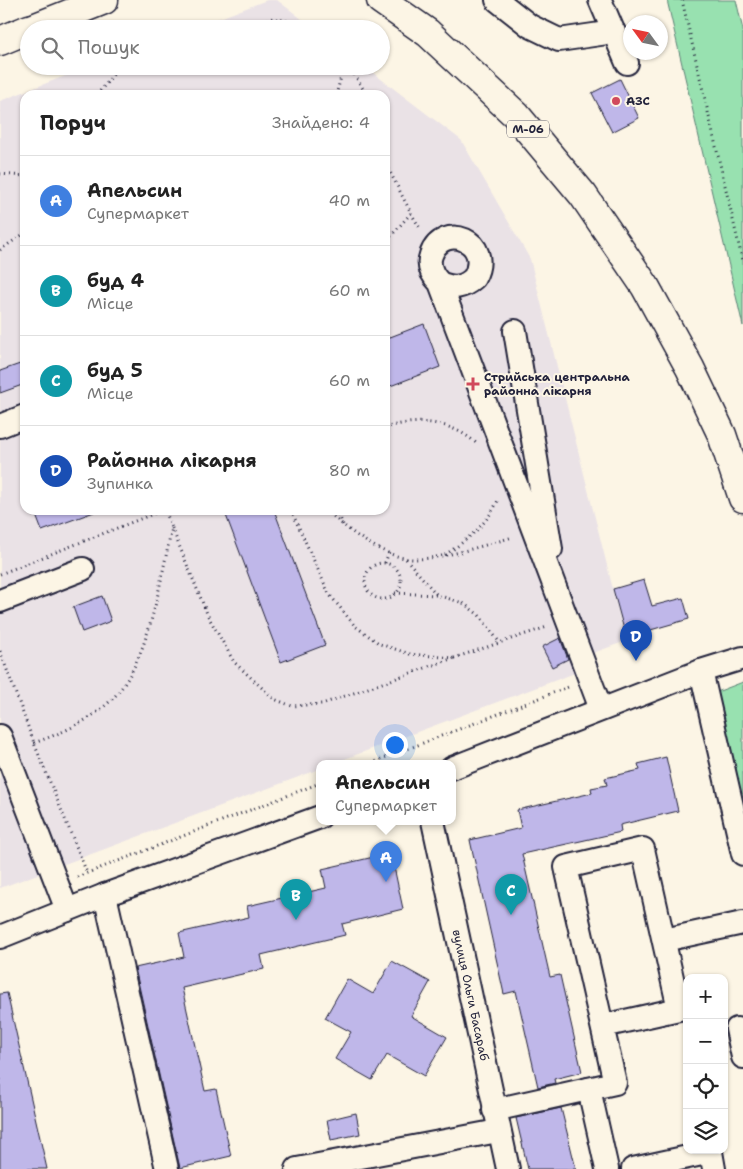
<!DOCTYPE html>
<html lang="uk">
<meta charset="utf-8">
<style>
body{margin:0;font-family:"Shantell Sans",sans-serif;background:#f2f2f2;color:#222}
.controls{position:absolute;right:15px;bottom:15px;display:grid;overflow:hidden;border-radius:10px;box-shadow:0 1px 4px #0004}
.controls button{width:45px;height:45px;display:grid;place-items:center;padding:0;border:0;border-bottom:1px solid #e0e0e0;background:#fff;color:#222;font:25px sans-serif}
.compass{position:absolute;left:623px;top:15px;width:45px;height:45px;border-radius:50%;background:#fff;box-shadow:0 1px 4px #0004;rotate:303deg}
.you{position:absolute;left:394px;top:744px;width:18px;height:18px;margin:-12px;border:4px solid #fff;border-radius:50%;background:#1a73e8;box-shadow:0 0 0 8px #1a73e833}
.badge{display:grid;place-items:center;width:32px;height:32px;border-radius:50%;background:#d1495b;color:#fff;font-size:16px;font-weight:700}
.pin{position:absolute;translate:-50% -41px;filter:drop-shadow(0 1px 2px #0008)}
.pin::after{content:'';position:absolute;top:26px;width:18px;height:15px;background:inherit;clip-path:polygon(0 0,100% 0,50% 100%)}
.popup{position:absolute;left:316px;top:760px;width:140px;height:65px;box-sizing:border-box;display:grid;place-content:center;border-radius:10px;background:#fff;filter:drop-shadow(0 1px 4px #0005);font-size:16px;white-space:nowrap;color:#767676}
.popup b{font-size:19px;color:#222}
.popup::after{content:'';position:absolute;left:50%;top:100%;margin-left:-10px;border:10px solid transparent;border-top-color:#fff}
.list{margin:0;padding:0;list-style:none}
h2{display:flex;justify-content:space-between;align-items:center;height:65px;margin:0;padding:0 20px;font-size:21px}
h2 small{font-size:16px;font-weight:400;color:#767676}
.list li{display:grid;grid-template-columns:32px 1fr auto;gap:15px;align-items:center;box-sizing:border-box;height:90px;padding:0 20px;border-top:1px solid #e0e0e0}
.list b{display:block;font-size:19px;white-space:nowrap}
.list p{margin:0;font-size:16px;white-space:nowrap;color:#767676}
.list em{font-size:16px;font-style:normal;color:#767676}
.icon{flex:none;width:28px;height:28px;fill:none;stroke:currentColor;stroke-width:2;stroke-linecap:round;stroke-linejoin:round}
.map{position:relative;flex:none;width:743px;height:1169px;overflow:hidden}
.search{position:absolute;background:#fff;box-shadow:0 1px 4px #0004;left:20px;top:20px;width:370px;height:55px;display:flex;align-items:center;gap:12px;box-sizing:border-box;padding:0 18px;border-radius:28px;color:#767676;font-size:19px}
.panel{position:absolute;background:#fff;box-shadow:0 1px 4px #0004;left:20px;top:90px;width:370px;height:425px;border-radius:15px}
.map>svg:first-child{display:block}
.built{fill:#eae2e6;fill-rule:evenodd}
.green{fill:#98e1b0;stroke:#5d8276}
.building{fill:#bfb7e9;stroke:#22223b}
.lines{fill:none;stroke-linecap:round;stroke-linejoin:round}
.minor-casing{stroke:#22223b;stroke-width:26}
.highway-casing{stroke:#22223b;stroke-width:31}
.path{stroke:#22223b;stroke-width:3;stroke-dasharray:1 4;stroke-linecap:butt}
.minor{stroke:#fcf5e5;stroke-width:22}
.highway{stroke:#fcf5e5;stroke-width:28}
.poi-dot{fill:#d1495b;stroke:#fcf5e5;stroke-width:2}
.labels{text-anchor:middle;stroke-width:4;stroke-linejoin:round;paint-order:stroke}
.shield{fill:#fcf5e5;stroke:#63616e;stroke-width:1}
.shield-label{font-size:11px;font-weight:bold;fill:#22223b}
.poi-label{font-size:12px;font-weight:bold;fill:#22223b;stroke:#fcf5e5;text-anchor:start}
.street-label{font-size:12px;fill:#22223b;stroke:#fcf5e5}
</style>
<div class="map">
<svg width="743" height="1169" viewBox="0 0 743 1169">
<rect width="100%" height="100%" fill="#fcf5e5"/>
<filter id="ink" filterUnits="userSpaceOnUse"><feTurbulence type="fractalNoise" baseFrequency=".02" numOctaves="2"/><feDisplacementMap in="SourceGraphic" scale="10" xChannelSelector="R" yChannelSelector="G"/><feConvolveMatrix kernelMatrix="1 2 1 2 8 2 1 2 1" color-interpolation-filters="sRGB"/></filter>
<g filter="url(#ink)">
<g class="built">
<path d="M267 0H277L315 29H191Z"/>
<path d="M91 66H364L461 140 530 259 626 641 571 661 575 673 334 763H320V769L0 888V101ZM25 95H385V510H25Z"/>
</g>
<g class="green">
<path d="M667 0H736L743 30V326Z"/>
<path d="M743 682V801L717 692Z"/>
</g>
<g class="building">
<path d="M620 79 639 118 612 132 592 93Z"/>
<path d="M424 324 440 367 385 388V339Z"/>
<path d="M20 364 25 384 0 393V371Z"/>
<path d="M34 510H94V512L42 531Z"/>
<path d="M224 510H274L325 645 281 662Z"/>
<path d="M644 580 652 606 683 598 689 619 626 637 613 589Z"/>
<path d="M102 596 111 621 82 632 73 607Z"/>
<path d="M560 638 568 659 552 667 542 647Z"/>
<path d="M666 757 678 811 620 825 621 832 522 854 550 977 560 975 582 1072 554 1079 555 1083 538 1087 516 991 504 994 470 840 521 828 517 810 592 793 591 788 607 785 605 778 640 770 638 764Z"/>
<path d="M391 853 403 909 342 924 345 935 261 955 264 969 182 988 205 1091 216 1089 231 1156 180 1168 135 968 184 957 179 933 249 917 247 906 326 888 322 869Z"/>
<path d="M392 961 430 982 411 1016 447 1037 424 1076 387 1055 372 1080 335 1059 351 1032 325 1018 347 979 373 994Z"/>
<path d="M7 993 47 1169H0V994Z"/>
<path d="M561 1108 576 1169H528L516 1118Z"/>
<path d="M356 1113 360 1134 331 1140 327 1120Z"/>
</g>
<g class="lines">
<defs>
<g id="minor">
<path d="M497 0 530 26 559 40 614 32"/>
<path d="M600 0 627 63"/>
<path d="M440 283C454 289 463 288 474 278 494 241 443 221 431 255 427 266 432 275 440 283L601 709"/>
<path d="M515 331 551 549"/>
<path d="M0 426 25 416"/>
<path d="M0 601 83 569"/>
<path d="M701 671 743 854"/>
<path d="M0 736 67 910"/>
<path d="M452 768 701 671 743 658"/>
<path id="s1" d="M433 821 508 1169"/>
<path d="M105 895 167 1169"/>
<path d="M0 937 105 895 320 817"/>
<path d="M664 940 743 923"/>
<path d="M737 1029 743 1057"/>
<path d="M589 1089 607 1169"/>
<path d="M494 1110 615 1083 566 867 643 849 679 1009 603 1026"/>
<path d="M297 1169 498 1131"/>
<path d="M633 1169 711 1152 714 1169"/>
</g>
<g id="highway">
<path d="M381 0 428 33 516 115 583 195 645 286 690 368 722 435 743 498"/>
<path d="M31 29 104 0"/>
<path d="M0 41 29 29"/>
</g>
</defs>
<use href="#minor" class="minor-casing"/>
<use href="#highway" class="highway-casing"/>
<g class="path">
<path d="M682 0 743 263"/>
<path d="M192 29 274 18 296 23 310 29"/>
<path d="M349 66 367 95"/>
<path d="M97 95 120 66"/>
<path d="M336 95 344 66"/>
<path d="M385 154 389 170 411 213 385 243"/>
<path d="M0 174 25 176"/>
<path d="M411 213 421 230"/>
<path d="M0 250 25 233"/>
<path d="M385 428C416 418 450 420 476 443"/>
<path d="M291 510 329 594 355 626 380 644 410 654 454 658 547 627"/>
<path d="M326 510C348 530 374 551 404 558 428 564 488 544 513 537"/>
<path d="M337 510 343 525"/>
<path d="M172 528 208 616 234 662 274 699 292 706 322 704 454 658"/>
<path d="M445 555C468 539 488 524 499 498"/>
<path d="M406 559 437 595 463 603 479 615 500 643"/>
<path d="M385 563 389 552"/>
<circle cx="383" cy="581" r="18"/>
<path d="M0 574 163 510"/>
<path d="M395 593 436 595"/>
<path d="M0 651 34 743 87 873"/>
<path d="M34 743C61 733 86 723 107 704 149 668 160 580 172 528L165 510"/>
<path d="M371 763 571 686"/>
<path d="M77 877 320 783"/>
</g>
<use href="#minor" class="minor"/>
<use href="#highway" class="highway"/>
</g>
</g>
<g class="poi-dot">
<circle cx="616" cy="101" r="5"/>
<path d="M470.5 376.5h5v5h5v5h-5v5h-5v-5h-5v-5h5z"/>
</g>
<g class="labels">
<rect class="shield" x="507" y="120.5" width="42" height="17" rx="4"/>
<g class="shield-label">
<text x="528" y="133">М-06</text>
</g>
<g class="poi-label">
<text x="626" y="105">АЗС</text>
<text x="484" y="381">Стрийська центральна<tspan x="484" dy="14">районна лікарня</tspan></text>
</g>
<g class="street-label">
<text dy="4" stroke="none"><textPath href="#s1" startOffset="178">вулиця Ольги Басараб</textPath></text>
</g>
</g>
</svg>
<div class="controls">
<button>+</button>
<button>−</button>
<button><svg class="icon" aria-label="locate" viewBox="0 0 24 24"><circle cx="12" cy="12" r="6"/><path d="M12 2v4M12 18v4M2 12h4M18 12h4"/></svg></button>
<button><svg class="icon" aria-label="layers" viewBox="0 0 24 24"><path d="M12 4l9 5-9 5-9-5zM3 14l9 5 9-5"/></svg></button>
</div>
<svg class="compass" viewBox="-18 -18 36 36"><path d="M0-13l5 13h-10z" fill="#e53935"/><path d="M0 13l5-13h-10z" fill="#767676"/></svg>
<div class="you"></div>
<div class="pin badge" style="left:386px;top:882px;background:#3f7fe0">A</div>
<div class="popup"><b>Апельсин</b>Супермаркет</div>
<div class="pin badge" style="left:296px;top:920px;background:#0f9aa8">B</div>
<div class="pin badge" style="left:511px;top:915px;background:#0f9aa8">C</div>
<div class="pin badge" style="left:636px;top:661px;background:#1a4fb4">D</div>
<div class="search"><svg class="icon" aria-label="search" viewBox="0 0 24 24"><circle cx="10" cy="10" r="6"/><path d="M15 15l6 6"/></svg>Пошук</div>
<section class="panel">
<h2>Поруч<small>Знайдено: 4</small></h2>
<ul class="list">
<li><span class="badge" style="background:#3f7fe0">A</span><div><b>Апельсин</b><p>Супермаркет</p></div><em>40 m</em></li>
<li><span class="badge" style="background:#0f9aa8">B</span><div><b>буд 4</b><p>Місце</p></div><em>60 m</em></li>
<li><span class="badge" style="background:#0f9aa8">C</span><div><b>буд 5</b><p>Місце</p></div><em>60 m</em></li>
<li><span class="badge" style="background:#1a4fb4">D</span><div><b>Районна лікарня</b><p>Зупинка</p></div><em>80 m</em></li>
</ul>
</section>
</div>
